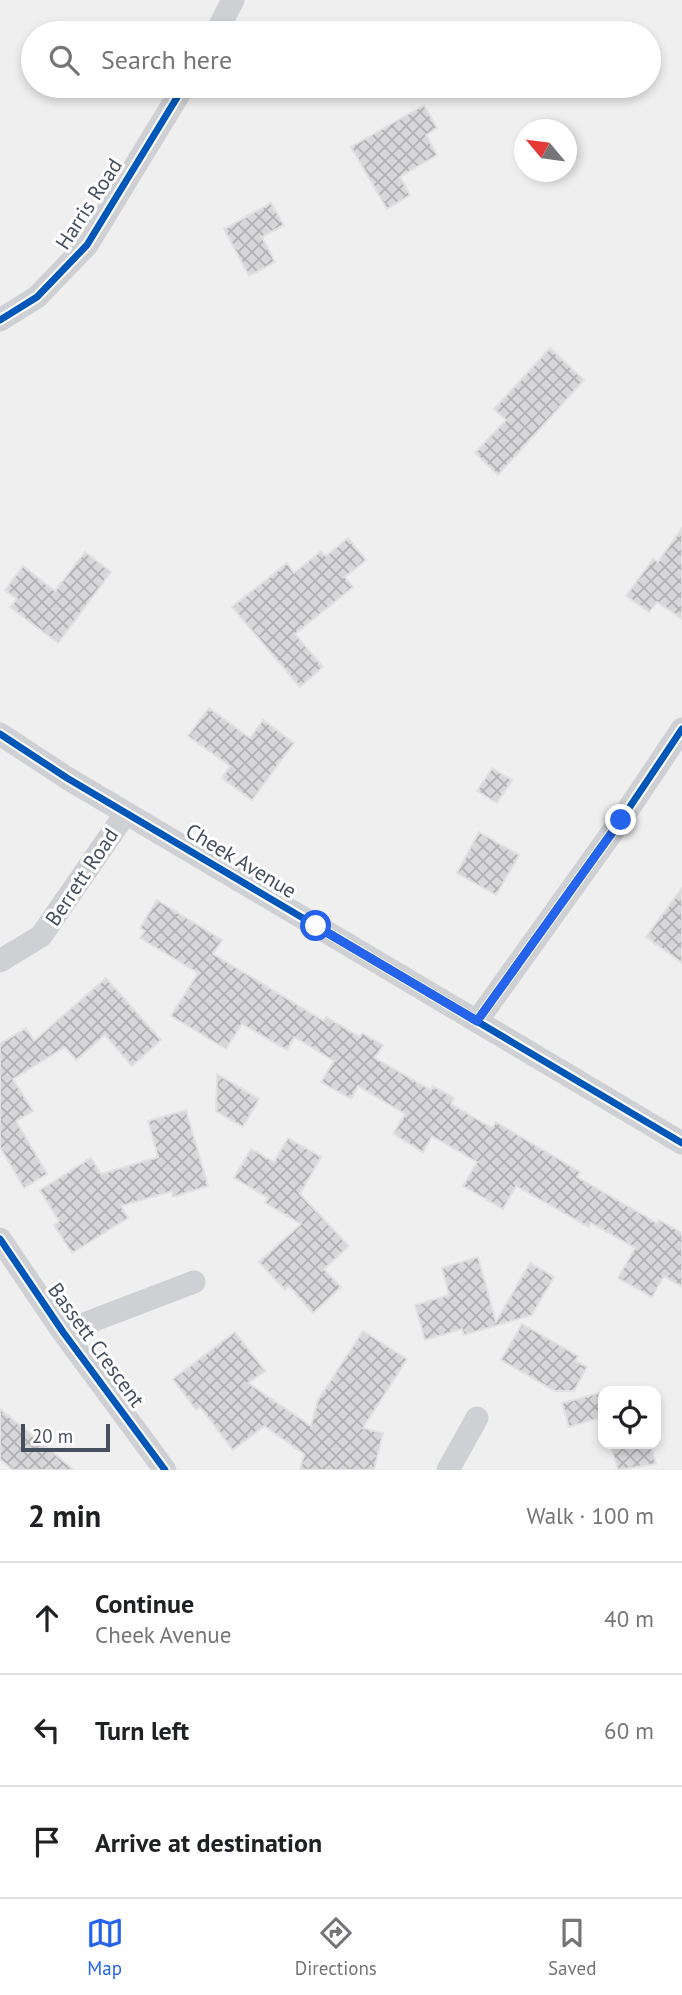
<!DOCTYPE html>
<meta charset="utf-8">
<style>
body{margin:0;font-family:"PT Sans",sans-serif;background:#f2f2f2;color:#202124}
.controls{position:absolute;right:21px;bottom:21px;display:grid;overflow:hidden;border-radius:14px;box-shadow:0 4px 10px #0003}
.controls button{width:63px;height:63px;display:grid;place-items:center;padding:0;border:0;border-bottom:2px solid #e0e0e0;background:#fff;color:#202124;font:35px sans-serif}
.compass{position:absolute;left:514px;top:119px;width:63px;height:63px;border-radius:50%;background:#fff;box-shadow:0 4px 10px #0003;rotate:299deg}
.scale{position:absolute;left:21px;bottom:18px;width:89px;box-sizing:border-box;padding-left:7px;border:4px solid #454f5e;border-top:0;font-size:19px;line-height:24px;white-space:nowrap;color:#454f5e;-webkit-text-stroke:5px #fff;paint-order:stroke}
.stop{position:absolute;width:21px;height:21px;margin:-16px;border:5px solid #2563eb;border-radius:50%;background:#fff}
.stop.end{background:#2563eb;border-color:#fff;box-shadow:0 2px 7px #0008}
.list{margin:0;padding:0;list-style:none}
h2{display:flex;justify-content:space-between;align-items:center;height:91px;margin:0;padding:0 28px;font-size:30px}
h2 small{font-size:23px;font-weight:400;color:#757577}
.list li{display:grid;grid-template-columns:46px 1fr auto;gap:21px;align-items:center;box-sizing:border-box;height:112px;padding:0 28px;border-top:2px solid #e0e0e0}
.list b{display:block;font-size:26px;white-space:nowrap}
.list p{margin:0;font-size:23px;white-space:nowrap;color:#757577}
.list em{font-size:23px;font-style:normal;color:#757577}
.icon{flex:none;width:38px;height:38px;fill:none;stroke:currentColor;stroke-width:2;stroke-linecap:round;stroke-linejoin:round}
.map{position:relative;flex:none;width:682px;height:1470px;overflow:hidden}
.search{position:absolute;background:#fff;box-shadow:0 4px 10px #0003;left:21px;right:21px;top:21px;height:77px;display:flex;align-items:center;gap:18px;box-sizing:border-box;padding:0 24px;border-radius:38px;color:#757577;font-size:26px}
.sheet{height:427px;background:#fff}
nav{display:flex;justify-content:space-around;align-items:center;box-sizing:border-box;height:98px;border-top:2px solid #e0e0e0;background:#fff;font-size:19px;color:#757577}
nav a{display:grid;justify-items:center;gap:4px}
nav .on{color:#2563eb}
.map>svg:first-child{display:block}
.building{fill:url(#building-cross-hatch);stroke:#e1e1e2;stroke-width:2}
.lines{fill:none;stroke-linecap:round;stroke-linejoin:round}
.minor{stroke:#ced0d4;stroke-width:23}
.cycleway-casing{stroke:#fff;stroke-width:11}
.cycleway{stroke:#0057b8;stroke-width:7}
.route{stroke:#2563eb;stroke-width:9}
.labels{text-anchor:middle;stroke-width:6;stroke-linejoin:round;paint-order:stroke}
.street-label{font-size:21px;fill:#454f5e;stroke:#fff}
</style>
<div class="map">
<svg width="682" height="1470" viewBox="0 0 682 1470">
<defs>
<pattern id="building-cross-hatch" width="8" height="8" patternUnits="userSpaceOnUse" patternTransform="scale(1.75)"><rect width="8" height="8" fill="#d7d7d9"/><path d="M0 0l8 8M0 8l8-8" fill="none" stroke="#b0b1b3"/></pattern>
</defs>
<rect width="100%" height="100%" fill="#f0efef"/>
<g class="building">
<path d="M424 105 437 128 426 135 437 155 400 177 410 195 387 209 351 147Z"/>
<path d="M271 203 284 225 262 237 275 262 249 276 224 229Z"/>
<path d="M550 348 584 380 498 475 475 453 506 420 494 409Z"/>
<path d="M682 528V619L657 602 649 612 626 596 653 559 658 562Z"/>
<path d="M348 538 366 560 345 577 353 587 295 634 323 667 300 687 232 607 287 563 294 573 321 551 326 556Z"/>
<path d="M85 552 111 572 58 643 10 607 17 599 5 590 23 566 55 591Z"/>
<path d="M209 708 250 738 263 720 294 743 252 800 222 778 230 766 188 736Z"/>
<path d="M492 768 512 780 497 803 477 791Z"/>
<path d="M479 832 519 855 496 895 457 873Z"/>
<path d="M682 888V963L646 937Z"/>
<path d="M157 900 222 940 213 954 324 1021 326 1017 360 1037 362 1033 383 1045 375 1058 431 1090 433 1086 454 1098 451 1104 492 1128 496 1122 580 1172 577 1177 657 1223 659 1220 682 1233V1287L664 1276 652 1297 618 1278 635 1248 591 1223 589 1227 516 1186 503 1209 463 1186 477 1162 432 1136 423 1152 393 1134 405 1114 358 1086 351 1099 321 1082 334 1061 294 1037 287 1050 242 1024 226 1049 171 1016 198 973 140 938 145 931 140 928Z"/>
<path d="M106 978 161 1040 132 1066 105 1035 76 1060 65 1047 13 1079 33 1111 16 1121 47 1174 24 1188 0 1147V1044L26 1028 34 1041Z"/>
<path d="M217 1074 259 1099 243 1127 216 1111Z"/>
<path d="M186 1110 208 1186 173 1197 172 1191 121 1206 128 1218 72 1253 54 1225 59 1221 40 1190 91 1158 101 1174 158 1157 148 1121Z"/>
<path d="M288 1138 321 1157 300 1194 349 1246 324 1269 341 1287 313 1313 289 1286 285 1290 259 1262 301 1224 265 1203 268 1198 234 1178 251 1149 274 1162Z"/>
<path d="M478 1257 496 1322 530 1263 554 1277 532 1315 464 1335 462 1329 425 1340 415 1305 449 1295 442 1268Z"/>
<path d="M522 1324 578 1356 575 1361 587 1367 574 1391H555L501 1360Z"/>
<path d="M363 1331 407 1359 363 1428 383 1433 374 1470H300L304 1454 264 1426 233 1450 200 1407 196 1410 173 1379 235 1332 265 1371 248 1383 311 1426 318 1400Z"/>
<path d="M603 1392V1417L569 1427 562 1403Z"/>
<path d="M0 1409 74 1470H13L0 1459Z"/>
<path d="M610 1444H650L656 1464 618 1470Z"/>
</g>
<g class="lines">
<g class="minor">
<path d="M216 33 233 0"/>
<path d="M0 320 37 297 87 245 184 86"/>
<path d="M0 734 67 778 682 1143"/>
<path d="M0 961 41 936 126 813"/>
<path d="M477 1021 621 820 682 729"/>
<path d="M0 1239 63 1332 165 1470"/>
<path d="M63 1332 194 1282"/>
<path d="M448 1470 477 1418"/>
</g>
<defs>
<g id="cycleway">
<path d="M0 320 37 297 87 245 184 86"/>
<path d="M0 734 67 778 682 1143"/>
<path d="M477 1021 621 820 682 729"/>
<path d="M0 1239 63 1332 165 1470"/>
</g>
</defs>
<use href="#cycleway" class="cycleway-casing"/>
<use href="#cycleway" class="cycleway"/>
</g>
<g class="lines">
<path class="route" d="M316 926 477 1021 621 820"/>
</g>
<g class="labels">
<g class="street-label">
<text transform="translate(89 204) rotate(-57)" y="7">Harris Road</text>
<text transform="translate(241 861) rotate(31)" y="7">Cheek Avenue</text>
<text transform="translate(82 877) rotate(-56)" y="7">Berrett Road</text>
<text transform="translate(96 1345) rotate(54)" y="7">Bassett Crescent</text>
</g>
</g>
</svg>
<div class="controls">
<button><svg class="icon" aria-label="locate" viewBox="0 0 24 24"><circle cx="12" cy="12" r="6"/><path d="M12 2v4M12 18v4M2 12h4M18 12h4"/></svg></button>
</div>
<svg class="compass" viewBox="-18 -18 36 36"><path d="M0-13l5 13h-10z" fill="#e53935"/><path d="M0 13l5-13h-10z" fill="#757577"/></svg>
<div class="scale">20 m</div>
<div class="stop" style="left:316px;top:926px"></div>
<div class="stop end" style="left:621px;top:820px"></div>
<div class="search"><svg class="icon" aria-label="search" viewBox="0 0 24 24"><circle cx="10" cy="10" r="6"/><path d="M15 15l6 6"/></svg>Search here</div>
</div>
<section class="sheet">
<h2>2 min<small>Walk · 100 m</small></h2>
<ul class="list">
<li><svg class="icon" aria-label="ahead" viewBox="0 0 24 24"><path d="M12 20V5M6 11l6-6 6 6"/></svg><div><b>Continue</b><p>Cheek Avenue</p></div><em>40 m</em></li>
<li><svg class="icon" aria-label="left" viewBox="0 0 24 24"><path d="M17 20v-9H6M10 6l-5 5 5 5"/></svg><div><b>Turn left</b></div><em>60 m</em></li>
<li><svg class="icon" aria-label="arrive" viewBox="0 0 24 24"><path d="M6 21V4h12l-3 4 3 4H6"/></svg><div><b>Arrive at destination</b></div></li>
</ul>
</section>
<nav>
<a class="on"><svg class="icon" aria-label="map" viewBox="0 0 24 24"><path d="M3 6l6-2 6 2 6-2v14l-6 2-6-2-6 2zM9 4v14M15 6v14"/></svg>Map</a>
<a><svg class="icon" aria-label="directions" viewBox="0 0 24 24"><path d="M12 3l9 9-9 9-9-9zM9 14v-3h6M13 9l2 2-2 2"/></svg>Directions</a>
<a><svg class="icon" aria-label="saved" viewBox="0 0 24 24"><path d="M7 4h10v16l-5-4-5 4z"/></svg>Saved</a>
</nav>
